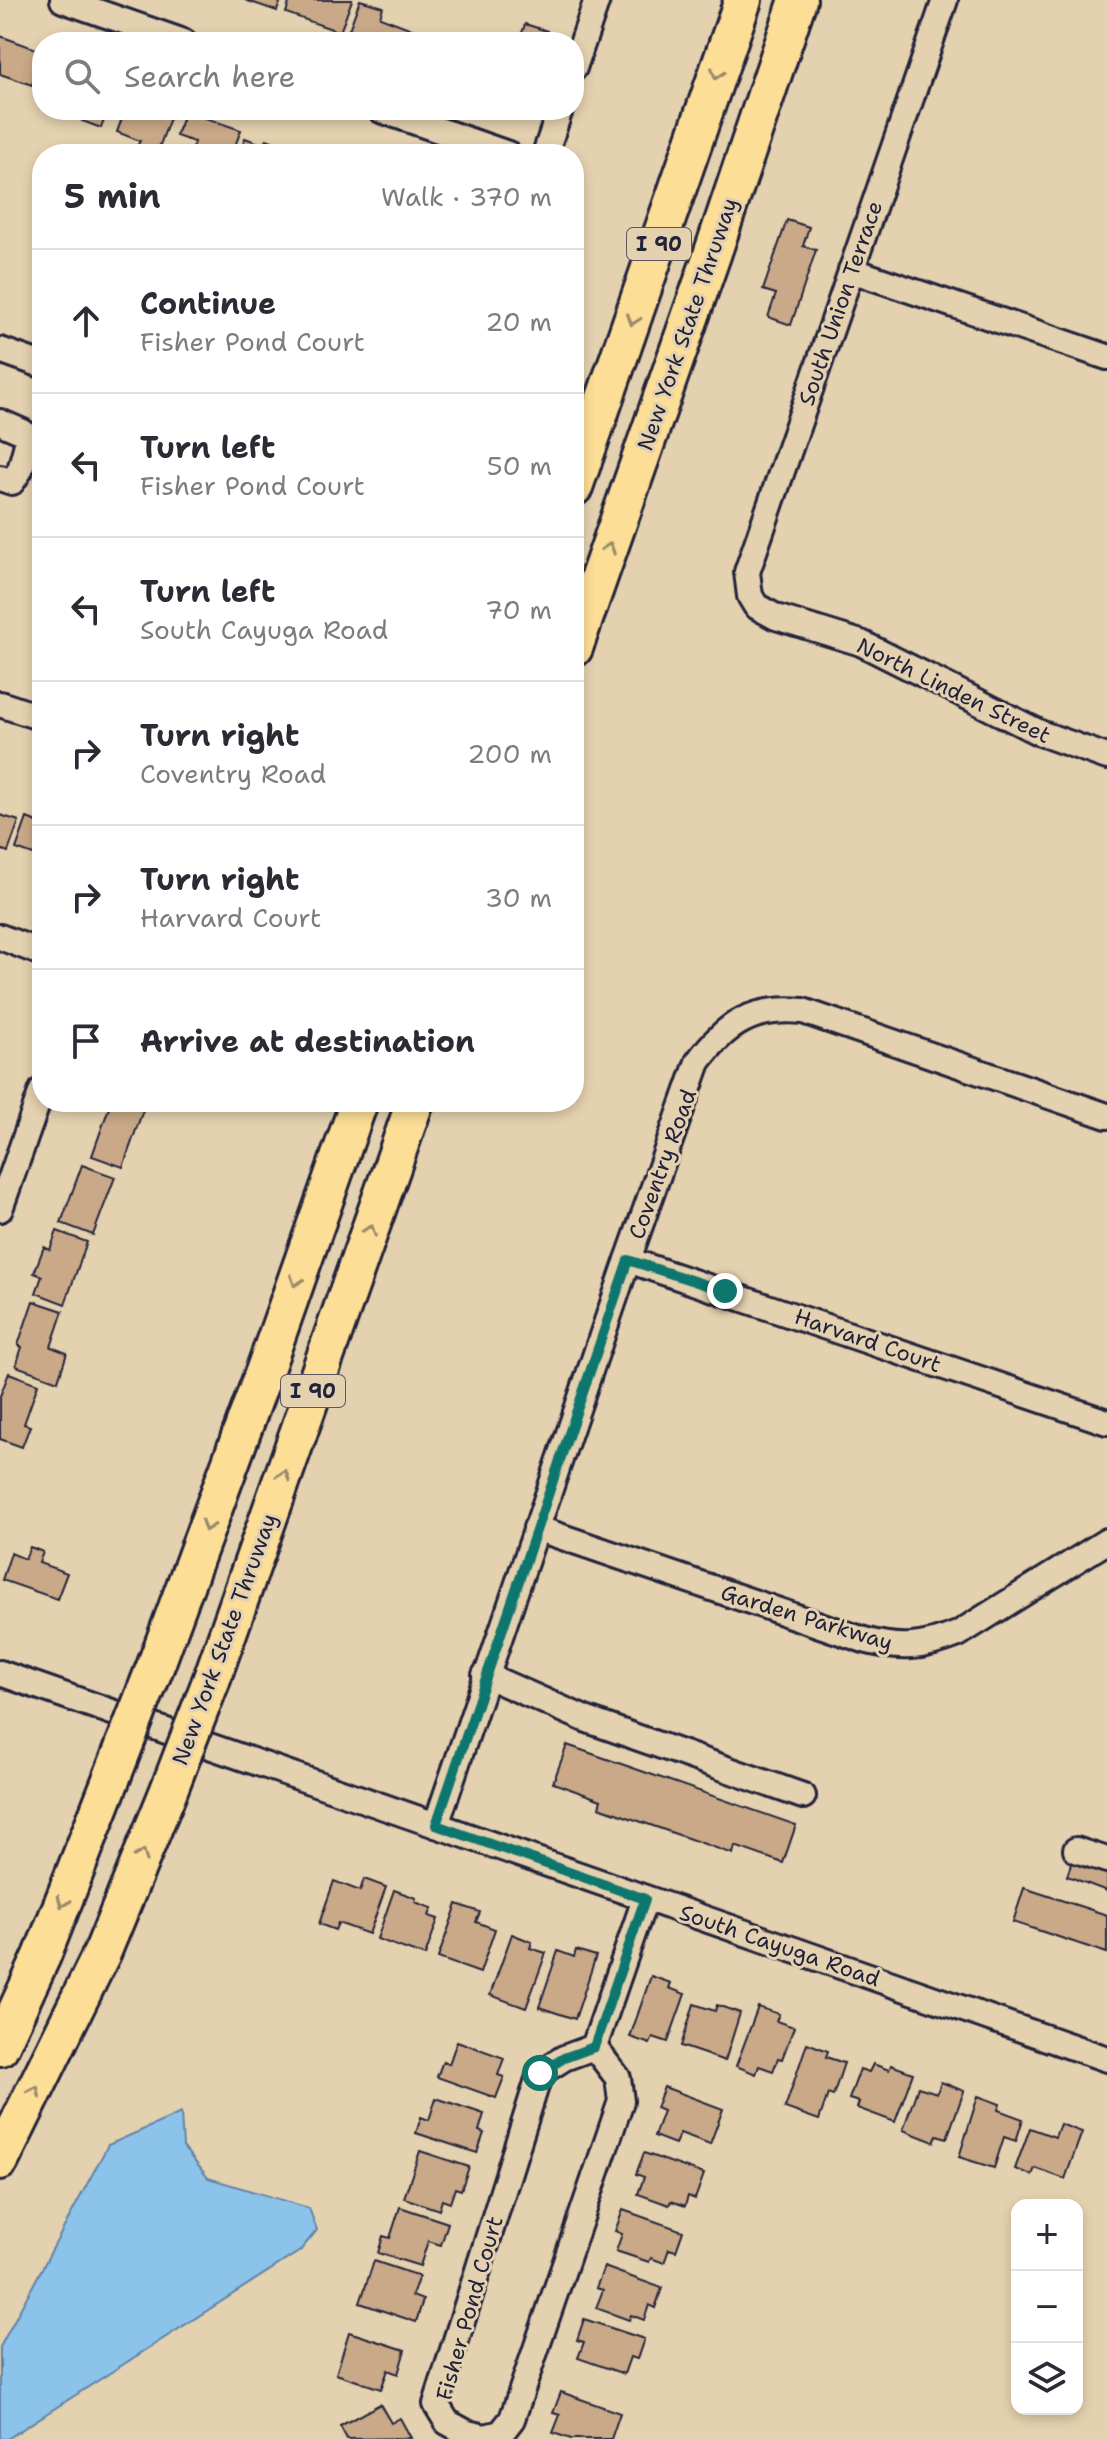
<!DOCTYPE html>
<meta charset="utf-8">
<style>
body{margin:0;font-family:"Shantell Sans",sans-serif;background:#f2f2f3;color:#2b2b33}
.controls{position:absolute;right:24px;bottom:24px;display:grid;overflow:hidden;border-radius:16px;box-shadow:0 4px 12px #0003}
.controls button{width:72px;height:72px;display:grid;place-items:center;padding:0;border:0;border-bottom:2px solid #e1e1e2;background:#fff;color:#2b2b33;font:40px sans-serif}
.stop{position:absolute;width:24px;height:24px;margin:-18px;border:6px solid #0f766e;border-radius:50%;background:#fff}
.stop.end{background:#0f766e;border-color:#fff;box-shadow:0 2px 8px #0008}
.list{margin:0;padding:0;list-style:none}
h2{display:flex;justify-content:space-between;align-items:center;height:104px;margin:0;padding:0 32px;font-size:34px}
h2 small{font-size:26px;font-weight:400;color:#7c7c81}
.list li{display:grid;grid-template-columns:52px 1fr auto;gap:24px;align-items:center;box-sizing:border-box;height:144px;padding:0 32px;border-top:2px solid #e1e1e2}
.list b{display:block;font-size:30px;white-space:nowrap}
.list p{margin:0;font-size:26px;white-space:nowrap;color:#7c7c81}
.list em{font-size:26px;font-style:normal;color:#7c7c81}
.icon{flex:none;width:44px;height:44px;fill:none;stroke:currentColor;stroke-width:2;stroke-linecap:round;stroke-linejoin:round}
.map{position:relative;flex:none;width:1107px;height:2439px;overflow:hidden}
.search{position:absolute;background:#fff;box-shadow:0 4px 12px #0003;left:32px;top:32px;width:552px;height:88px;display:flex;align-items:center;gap:20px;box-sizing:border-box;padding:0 28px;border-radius:32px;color:#7c7c81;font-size:30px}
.panel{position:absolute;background:#fff;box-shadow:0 4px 12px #0003;left:32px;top:144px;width:552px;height:968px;border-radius:32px}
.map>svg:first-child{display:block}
.water{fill:#8cc3eb;stroke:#6283a5;stroke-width:2}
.building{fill:#c9a987;stroke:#22223b;stroke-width:2}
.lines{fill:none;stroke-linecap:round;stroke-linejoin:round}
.minor-casing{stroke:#22223b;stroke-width:30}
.highway-casing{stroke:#22223b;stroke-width:42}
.minor{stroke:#e4d1af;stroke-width:24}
.highway{stroke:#fdde96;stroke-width:36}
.highway-bridge-casing{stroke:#22223b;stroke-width:42;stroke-linecap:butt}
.highway-bridge{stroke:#fdde96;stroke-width:36}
.oneway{stroke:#9a896d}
.route{stroke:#0f766e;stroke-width:10}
.labels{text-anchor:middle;stroke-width:6;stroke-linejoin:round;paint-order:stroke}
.shield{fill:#e4d1af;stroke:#5c565e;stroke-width:2}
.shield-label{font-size:20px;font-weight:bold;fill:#22223b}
.street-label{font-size:22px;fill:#22223b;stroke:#e4d1af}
</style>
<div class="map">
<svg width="1107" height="2439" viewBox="0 0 1107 2439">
<rect width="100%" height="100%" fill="#e4d1af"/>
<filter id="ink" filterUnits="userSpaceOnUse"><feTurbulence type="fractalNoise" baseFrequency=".0125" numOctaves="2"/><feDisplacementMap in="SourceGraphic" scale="16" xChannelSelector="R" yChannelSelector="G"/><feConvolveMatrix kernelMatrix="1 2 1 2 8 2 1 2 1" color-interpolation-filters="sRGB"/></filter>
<g filter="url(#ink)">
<path class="water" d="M181 2113 183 2147 208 2178 309 2208 317 2230 300 2251 7 2439H0V2347L108 2145Z"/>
<g class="building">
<path d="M245 0H281L277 11Z"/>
<path d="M290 0H352L340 32 286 13Z"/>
<path d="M360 0 383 7 380 17 412 29 407 42H367L347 35Z"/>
<path d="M525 24 547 31 543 42H519Z"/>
<path d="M431 30 464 42H413L416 34 428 39Z"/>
<path d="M0 36 42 51 32 85 0 74Z"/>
<path d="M86 110H108L101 128 82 121Z"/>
<path d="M125 110H173L157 153 137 146 140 141 117 132Z"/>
<path d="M185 111 241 130 232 154H200V152L192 149 194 142 176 136Z"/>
<path d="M245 138 265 145 267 139 298 151 297 154H240Z"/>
<path d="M787 220 809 227 803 246 816 250 791 325 768 317 776 294 763 290Z"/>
<path d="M0 815 19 821 8 852 0 849Z"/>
<path d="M27 818 42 824V858L16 849Z"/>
<path d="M111 1102H130L144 1107 123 1167 92 1156Z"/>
<path d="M82 1165 115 1177 93 1235 61 1223Z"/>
<path d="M57 1231 87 1242 65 1304 36 1293 42 1276 34 1273 44 1247 50 1250Z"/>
<path d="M33 1301 63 1311 51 1347 67 1353 58 1381 16 1366 22 1347 18 1345Z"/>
<path d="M9 1373 38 1384 24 1424 30 1426 22 1447 0 1439V1396Z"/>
<path d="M30 1547 43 1552 39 1563 67 1573 57 1599 2 1580 11 1553 25 1559Z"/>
<path d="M567 1745 796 1825 783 1863 735 1846 733 1854 599 1807 601 1800 553 1783Z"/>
<path d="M1075 1853 1107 1865V1891L1067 1876Z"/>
<path d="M364 1879 386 1887 369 1934 338 1923 335 1930 319 1924 334 1881 360 1891Z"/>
<path d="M1024 1888 1107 1915V1953L1013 1922Z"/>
<path d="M394 1890 416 1898 415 1902 432 1908 429 1916 438 1919 425 1956 377 1939Z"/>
<path d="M457 1904 480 1912 476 1922 495 1929 480 1973 438 1958Z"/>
<path d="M512 1934 532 1942 530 1948 546 1953 526 2008 490 1995Z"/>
<path d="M576 1950 596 1956 575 2019 539 2007 558 1951 574 1957Z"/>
<path d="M651 1976 671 1983 669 1988 685 1994 668 2042 653 2037 650 2044 630 2037Z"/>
<path d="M694 2004 715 2011 717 2005 740 2013 725 2061 681 2046Z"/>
<path d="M758 2007 779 2014 776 2021 794 2027 782 2059 778 2058 773 2071 759 2066 756 2074 736 2066Z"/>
<path d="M457 2041 504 2058 498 2075 504 2077 496 2098 437 2077 443 2061 449 2064Z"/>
<path d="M807 2043 828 2051 826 2057 844 2063 833 2096 828 2094 819 2120 785 2108Z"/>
<path d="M873 2064 889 2070 891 2065 913 2073 895 2122 857 2108 859 2102 849 2099 860 2069 869 2072Z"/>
<path d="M941 2082 964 2091 947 2138 937 2135 934 2142 903 2130 918 2087 937 2093Z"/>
<path d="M664 2087 723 2109 710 2144 680 2133 675 2144 654 2136 663 2111 656 2108Z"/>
<path d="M978 2096 1000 2104 998 2110 1023 2119 1016 2141 1004 2137 994 2168 959 2157Z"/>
<path d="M436 2098 484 2114 479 2131 484 2133 477 2153 416 2133 421 2117 429 2120Z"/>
<path d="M1060 2124 1082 2132 1065 2179 1035 2168 1032 2175 1015 2169 1030 2128 1055 2137Z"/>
<path d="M420 2151 469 2167 461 2190 455 2188 450 2203 442 2200 439 2210 404 2198Z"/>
<path d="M644 2153 704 2174 695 2199 688 2196 685 2206 671 2201 669 2205 638 2194 644 2177 636 2174Z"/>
<path d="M400 2207 448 2223 441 2245 428 2241 420 2266 378 2253 383 2236 390 2238Z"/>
<path d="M623 2210 683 2231 676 2251 669 2249 664 2263 651 2258 649 2262 616 2251 622 2234 615 2231Z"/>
<path d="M374 2261 419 2276 412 2296 423 2300 416 2322 360 2303Z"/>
<path d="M604 2267 662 2288 655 2308 649 2305 644 2320 631 2315 629 2320 596 2308 603 2290 596 2288Z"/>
<path d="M584 2319 644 2339 637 2359 630 2357 624 2374 578 2358 584 2342 577 2340Z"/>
<path d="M349 2332 405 2350 398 2374 388 2370 381 2389 336 2374Z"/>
<path d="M561 2392 620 2413 611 2439H571L553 2433 560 2415 553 2413Z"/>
<path d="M380 2404 391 2423 400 2418 411 2438 347 2439 340 2426Z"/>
</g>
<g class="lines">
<defs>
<g id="minor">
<path d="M63 0 184 42"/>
<path d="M945 0 747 572 750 596 756 606 776 617 861 643 1040 733 1107 757"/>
<path d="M574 68 597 0"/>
<path d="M381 110 508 154"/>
<path d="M545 154 560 110"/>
<path d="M851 270 1107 357"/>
<path d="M0 350 42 365"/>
<path d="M0 422 23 432 28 440 20 470 12 482 0 478"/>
<path d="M0 704 42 718"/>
<path d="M0 937 42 953"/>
<path d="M0 1209 42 1090"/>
<path d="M628 1260 1107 1422"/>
<path d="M536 1528 864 1640C900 1650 923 1648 958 1634L1107 1541"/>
<path d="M0 1673 1107 2059"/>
<path d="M485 1675 585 1719 803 1796"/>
<path d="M436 1825 624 1271 698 1062C726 1023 755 1006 803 1011L1107 1116"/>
<path d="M1076 1850 1107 1860"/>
<path d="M594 2047 618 2078 621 2101 512 2419 501 2433 485 2437 467 2433 447 2422 436 2404 540 2073 564 2058 594 2047 645 1899"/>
</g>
<g id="highway">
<path d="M574 487 743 0"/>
<path d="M574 648 712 255 798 0"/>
<path d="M157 1662 264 1372 359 1102"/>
<path d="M211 1681 415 1102"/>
<path d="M0 2047 42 1956 112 1777"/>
<path d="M0 2161 103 1951 167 1795"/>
</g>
</defs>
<use href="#minor" class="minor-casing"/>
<use href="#highway" class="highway-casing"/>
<use href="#minor" class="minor"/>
<use href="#highway" class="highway"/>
<defs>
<g id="highway-bridge">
<path d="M112 1777 157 1662"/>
<path d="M167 1795 211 1681"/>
</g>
</defs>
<use href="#highway-bridge" class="highway-bridge-casing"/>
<use href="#highway-bridge" class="highway-bridge"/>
</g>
<defs><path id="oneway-chevron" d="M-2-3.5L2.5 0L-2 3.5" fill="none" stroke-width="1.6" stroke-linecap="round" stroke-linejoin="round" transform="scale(2)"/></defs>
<g class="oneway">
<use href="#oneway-chevron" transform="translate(717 74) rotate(109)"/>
<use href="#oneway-chevron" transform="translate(633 320) rotate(109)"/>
<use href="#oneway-chevron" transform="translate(609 548) rotate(-71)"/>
<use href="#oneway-chevron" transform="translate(370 1230) rotate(-71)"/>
<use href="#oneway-chevron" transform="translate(296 1281) rotate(109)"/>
<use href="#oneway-chevron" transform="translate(284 1475) rotate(-71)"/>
<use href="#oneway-chevron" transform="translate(207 1526) rotate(110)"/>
<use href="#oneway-chevron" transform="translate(142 1855) rotate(-68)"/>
<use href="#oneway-chevron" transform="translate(63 1902) rotate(111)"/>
<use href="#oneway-chevron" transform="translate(35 2091) rotate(-64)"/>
</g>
</g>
<g class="lines" filter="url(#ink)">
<path class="route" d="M540 2073 564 2058 594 2047 645 1899 436 1825 628 1260 725 1291"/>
</g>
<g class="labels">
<g class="shield">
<rect x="627" y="228" width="64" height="32" rx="6"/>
<rect x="281" y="1375" width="64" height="32" rx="6"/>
</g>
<g class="shield-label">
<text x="659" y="251">I 90</text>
<text x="313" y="1398">I 90</text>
</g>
<g class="street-label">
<text transform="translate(840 303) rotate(-71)" y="8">South Union Terrace</text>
<text transform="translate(687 324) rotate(-71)" y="8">New York State Thruway</text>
<text transform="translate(954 690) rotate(26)" y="8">North Linden Street</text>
<text transform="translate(662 1164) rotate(-70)" y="8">Coventry Road</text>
<text transform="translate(868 1340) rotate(19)" y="8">Harvard Court</text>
<text transform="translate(807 1617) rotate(17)" y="8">Garden Parkway</text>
<text transform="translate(224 1639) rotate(-70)" y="8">New York State Thruway</text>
<text transform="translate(780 1945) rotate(19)" y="8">South Cayuga Road</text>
<text transform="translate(469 2308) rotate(-74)" y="8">Fisher Pond Court</text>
</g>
</g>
</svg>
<div class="controls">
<button>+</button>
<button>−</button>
<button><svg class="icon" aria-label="layers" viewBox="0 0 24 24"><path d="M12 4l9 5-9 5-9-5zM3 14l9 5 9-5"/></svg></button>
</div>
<div class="stop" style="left:540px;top:2073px"></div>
<div class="stop end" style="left:725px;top:1291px"></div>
<div class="search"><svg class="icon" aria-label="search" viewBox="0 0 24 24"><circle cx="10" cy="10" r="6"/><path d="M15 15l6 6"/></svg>Search here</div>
<section class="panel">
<h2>5 min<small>Walk · 370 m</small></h2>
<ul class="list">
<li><svg class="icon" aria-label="ahead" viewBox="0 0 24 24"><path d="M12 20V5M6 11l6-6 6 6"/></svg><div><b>Continue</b><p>Fisher Pond Court</p></div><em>20 m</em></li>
<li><svg class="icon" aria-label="left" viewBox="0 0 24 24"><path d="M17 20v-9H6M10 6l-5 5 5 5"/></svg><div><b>Turn left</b><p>Fisher Pond Court</p></div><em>50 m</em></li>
<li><svg class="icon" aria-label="left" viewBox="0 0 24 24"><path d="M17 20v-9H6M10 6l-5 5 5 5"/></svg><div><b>Turn left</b><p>South Cayuga Road</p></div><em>70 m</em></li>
<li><svg class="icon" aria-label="right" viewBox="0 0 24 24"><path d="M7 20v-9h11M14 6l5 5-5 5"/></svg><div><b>Turn right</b><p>Coventry Road</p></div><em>200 m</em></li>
<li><svg class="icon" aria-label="right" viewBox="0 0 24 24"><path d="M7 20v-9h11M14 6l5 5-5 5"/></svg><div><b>Turn right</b><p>Harvard Court</p></div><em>30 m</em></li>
<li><svg class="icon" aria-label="arrive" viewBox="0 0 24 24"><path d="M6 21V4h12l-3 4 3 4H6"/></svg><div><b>Arrive at destination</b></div></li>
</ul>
</section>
</div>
